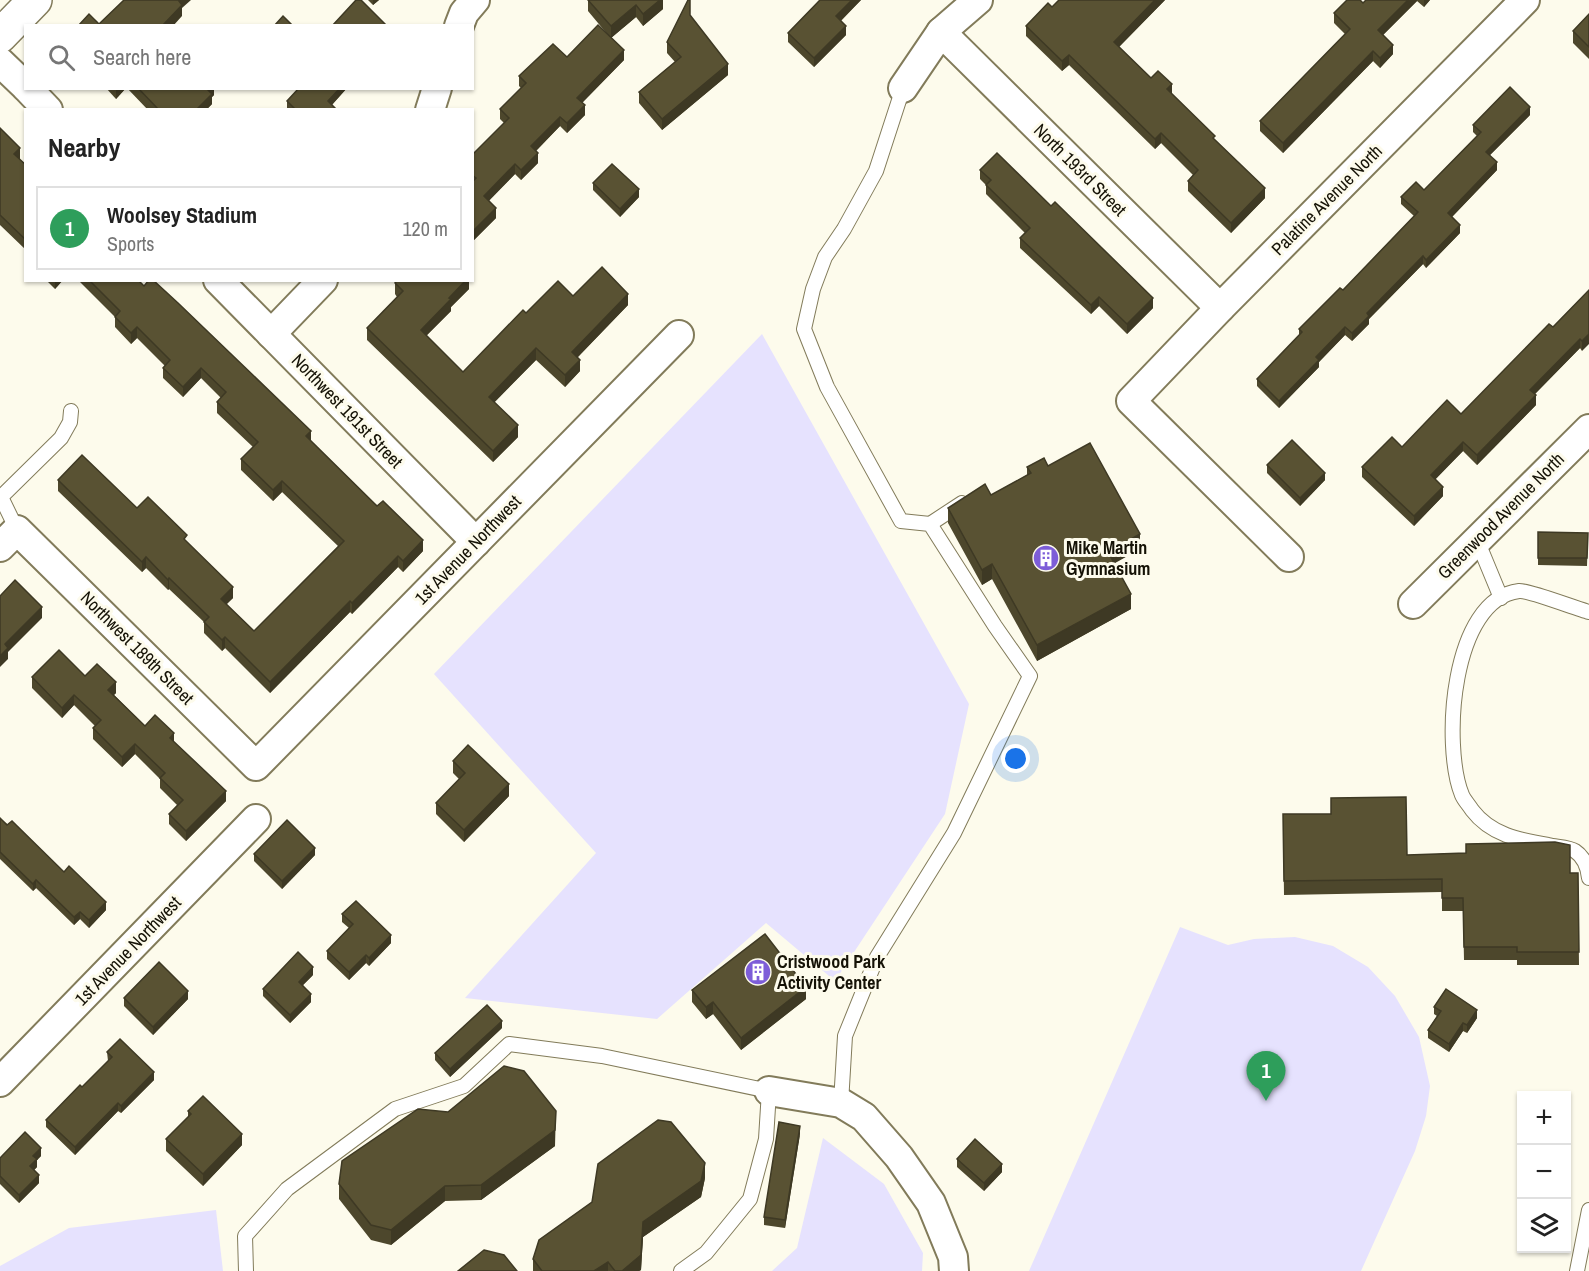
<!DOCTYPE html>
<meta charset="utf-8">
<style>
body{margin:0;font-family:"Archivo Narrow",sans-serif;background:#f2f2f2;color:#222}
.controls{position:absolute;right:18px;bottom:18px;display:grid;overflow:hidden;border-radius:0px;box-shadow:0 2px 4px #0004}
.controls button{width:54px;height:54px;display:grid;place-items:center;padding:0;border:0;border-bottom:2px solid #e0e0e0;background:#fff;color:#222;font:30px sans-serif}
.you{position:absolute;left:1016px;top:759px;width:21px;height:21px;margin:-15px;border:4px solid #fff;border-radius:50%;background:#1a73e8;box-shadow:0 0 0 9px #1a73e833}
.badge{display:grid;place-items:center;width:39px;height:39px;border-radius:50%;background:#ea580c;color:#fff;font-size:20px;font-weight:700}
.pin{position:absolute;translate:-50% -50px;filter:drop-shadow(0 2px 3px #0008)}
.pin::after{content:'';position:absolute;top:32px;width:21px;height:18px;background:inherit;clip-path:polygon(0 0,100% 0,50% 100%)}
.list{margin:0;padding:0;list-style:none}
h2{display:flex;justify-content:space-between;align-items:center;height:78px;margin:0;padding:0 24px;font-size:26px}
h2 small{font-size:20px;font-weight:400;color:#767676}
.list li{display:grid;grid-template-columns:39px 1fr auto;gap:18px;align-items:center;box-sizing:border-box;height:84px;margin:0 12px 12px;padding:0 12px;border:2px solid #e0e0e0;border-radius:0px}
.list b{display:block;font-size:22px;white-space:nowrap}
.list p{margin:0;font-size:20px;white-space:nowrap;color:#767676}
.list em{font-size:20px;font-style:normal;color:#767676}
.icon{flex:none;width:33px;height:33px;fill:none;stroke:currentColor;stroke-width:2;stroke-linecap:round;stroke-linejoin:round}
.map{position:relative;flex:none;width:1589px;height:1271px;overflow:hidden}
.search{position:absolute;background:#fff;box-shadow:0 2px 4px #0004;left:24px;top:24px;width:450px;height:66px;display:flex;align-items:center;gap:15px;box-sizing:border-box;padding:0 21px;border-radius:0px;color:#767676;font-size:22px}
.panel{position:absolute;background:#fff;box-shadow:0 2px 4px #0004;left:24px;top:108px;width:450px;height:174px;border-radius:0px}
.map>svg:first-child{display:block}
.green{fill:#e6e2fe}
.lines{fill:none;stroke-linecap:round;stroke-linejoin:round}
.service-casing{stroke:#827b5a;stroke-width:16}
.minor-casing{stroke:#827b5a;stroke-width:32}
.tertiary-casing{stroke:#827b5a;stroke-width:36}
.service{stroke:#fff;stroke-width:14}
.minor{stroke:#fff;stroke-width:28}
.tertiary{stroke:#fff;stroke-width:33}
.wall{fill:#4d472c}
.shaded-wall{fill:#3e3924}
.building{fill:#595233;stroke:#3e3924;stroke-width:1.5}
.labels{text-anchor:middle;stroke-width:6;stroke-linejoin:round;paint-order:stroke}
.street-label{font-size:18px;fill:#151206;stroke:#fdfbec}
.poi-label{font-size:18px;font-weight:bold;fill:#151206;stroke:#fdfbec;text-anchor:start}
</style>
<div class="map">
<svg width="1589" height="1271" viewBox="0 0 1589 1271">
<rect width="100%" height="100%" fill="#fdfbec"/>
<g class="green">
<path d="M762 334 969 704 945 814 835 981 766 923 657 1019 465 998 596 853 434 674Z"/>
<path d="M1180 927 1228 945 1254 939 1295 937 1333 946 1368 967 1395 996 1419 1037 1430 1086 1426 1116 1415 1151 1361 1271H1029Z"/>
<path d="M823 1138 884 1184 923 1253 922 1271H772L797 1248Z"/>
<path d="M216 1210 223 1271H0V1266L69 1228Z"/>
</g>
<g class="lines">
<defs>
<g id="service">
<path d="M930 524 962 503"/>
<path d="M17 530 1 497 61 438 70 422 71 411"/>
<path d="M1477 540 1501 598"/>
<path d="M1589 612C1577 609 1528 590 1519 591 1451 599 1442 746 1462 795 1464 800 1469 805 1472 810 1491 835 1519 840 1548 845 1556 847 1569 847 1575 851 1584 857 1588 868 1589 878"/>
<path d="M841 1103 845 1036 877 957 954 833 1030 676 995 626 930 524 901 521 827 387 804 329 813 289 825 257 844 229 876 171 903 88"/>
<path d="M246 1271 245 1236 287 1189 395 1109 464 1086 509 1044 602 1056 769 1091 766 1139 750 1199 706 1253 681 1271"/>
<path d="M1577 1271 1589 1210"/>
</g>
<g id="minor">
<path d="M459 26 464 13 475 0"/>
<path d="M941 32 1220 308"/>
<path d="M0 62 26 87"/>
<path d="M27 88 48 110"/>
<path d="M903 88 941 32 978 0"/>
<path d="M430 110 437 88"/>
<path d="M218 280 476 542"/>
<path d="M271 334 323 280"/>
<path d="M0 547 17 530 256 766 679 335"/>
<path d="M1289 557 1131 401 1220 308 1525 0"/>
<path d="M1413 604 1589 429"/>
<path d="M0 1082 256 819"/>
<path d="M769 1091 841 1103 864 1117 899 1157 931 1203 953 1257 954 1271"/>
</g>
<path id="tertiary" d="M0 36 35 0"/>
</defs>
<use href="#service" class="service-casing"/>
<use href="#minor" class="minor-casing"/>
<use href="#tertiary" class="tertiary-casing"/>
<use href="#service" class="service"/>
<use href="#minor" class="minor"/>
<use href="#tertiary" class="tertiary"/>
</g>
<g class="wall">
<path d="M368 0H379L373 5Z"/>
<path d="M588 0H663V9L643 26 636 17 611 38 624 60 582 103 585 115 567 133 560 126 536 151 538 163 521 180 515 174 489 200 496 218 472 242V155L504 123 500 119V109L521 88 519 86V76L567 57 608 35 588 11Z"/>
<path d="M820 0H861L841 21 846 35 814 67 788 42V33Z"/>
<path d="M1059 0H1165L1119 47 1151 78 1172 94 1215 140 1265 198 1231 233 1188 191V181L1193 175 1161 143 1155 149 1069 65 1062 71 1026 36V26L1052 7Z"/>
<path d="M1366 0H1430L1424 7 1417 1 1383 35 1393 54 1380 68 1373 61 1283 153 1260 131V121L1345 34 1334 23V13L1363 3Z"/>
<path d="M1589 14V59L1573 43V31Z"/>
<path d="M690 15 728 75 662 130 639 103V92L675 62 667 53V42Z"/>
<path d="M106 88H126L116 99Z"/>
<path d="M127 88H214V95L212 97V104L206 110H148Z"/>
<path d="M347 88 332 105 337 110 287 109V101Z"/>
<path d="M1530 115 1490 155 1497 170 1452 217 1460 233 1426 268 1423 264 1369 319V324L1352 341 1345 335 1319 362V367L1279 408 1257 386V379L1299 335V329L1343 290 1414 216 1401 204V197L1424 190 1477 136 1473 132V125Z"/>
<path d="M0 128 20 159H19L26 165V250L0 225Z"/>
<path d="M980 170 1153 308 1127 334 1099 306 1091 314 1020 248V238L1025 233 986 194V185L980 179Z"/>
<path d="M593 183 639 197 620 217 593 190Z"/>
<path d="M46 280H63L55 289Z"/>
<path d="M78 280H138L311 441 423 551 403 572 398 567 352 614 350 612 270 693 225 648 222 651 204 633V622L169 589 168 590 146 568 142 572 58 491V480L137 508 187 542 233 598 226 604 254 631 338 546 282 492 273 501 241 470V459L253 447 217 413V402L221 398 201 378 183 397 163 378V368L165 366 137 338 131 344 115 327V317Z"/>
<path d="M469 280V289L451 307V311L426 336 463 372 526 313 573 296 628 305 577 358 580 371 565 387 536 360 494 402 518 437 493 462 367 340V328L397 297 395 294V283Z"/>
<path d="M1589 290 1582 351 1580 348 1535 394 1536 405 1477 465 1463 451 1435 479 1443 496 1414 526 1362 477V467L1402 447 1461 414 1553 327Z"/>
<path d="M1267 465 1325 480 1300 506 1267 473Z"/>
<path d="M1048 466 1140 549 1114 563 1131 609 1037 661 992 579 982 585 948 523V508L991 495 1027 475V467Z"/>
<path d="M1538 532 1588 533 1587 566 1538 565Z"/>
<path d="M85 676 116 693 114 695 145 726 174 742 226 801 186 841 169 824V814L177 805 160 788V779L135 754 122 767 93 739V728L95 726 74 705 62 718 32 688V677Z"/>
<path d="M453 761 509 796 464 842 436 814V803L459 779 453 773Z"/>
<path d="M1283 814 1407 855 1466 853V844L1570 873H1578L1579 965H1517V960H1464L1463 911H1442V892L1284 895Z"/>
<path d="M0 818 64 872 106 910 89 928 80 919 74 925 36 888 33 891 0 859Z"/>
<path d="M254 854 315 855 282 889 254 861Z"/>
<path d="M342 914 391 943 369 966 366 963 349 980 327 959V951L349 928 342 922Z"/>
<path d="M313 975 303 985 311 1002 290 1023 263 996V989Z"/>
<path d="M692 990 806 999 741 1050 713 1014 706 1019 692 1002Z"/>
<path d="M124 998 188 999 153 1035 124 1006Z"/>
<path d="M1434 1007 1477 1018 1467 1033 1463 1031 1449 1052 1428 1038V1030L1437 1016 1434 1014Z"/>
<path d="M502 1028 450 1077 435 1060V1053Z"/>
<path d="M107 1052 154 1080 121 1113 118 1111 75 1155 46 1127V1120L82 1087 108 1061Z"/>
<path d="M188 1111 242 1145 203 1186 166 1151V1139L188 1117Z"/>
<path d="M556 1111 555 1146 481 1200 445 1201 391 1245 371 1240 339 1199V1184L448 1112Z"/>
<path d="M800 1134 785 1228 764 1225V1217Z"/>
<path d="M41 1156 37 1160V1167L34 1170 39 1183 19 1203 0 1184V1158Z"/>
<path d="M957 1159 1002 1172 984 1191 957 1167Z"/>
<path d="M705 1178 701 1197 643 1237 641 1270 639 1271H533V1259Z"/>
</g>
<g class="shaded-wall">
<path d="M180 0H191L182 8V16L173 26H162Z"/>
<path d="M373 0H379L373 5Z"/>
<path d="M660 0H663V9L643 26V14Z"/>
<path d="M852 0H861L836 25V16Z"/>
<path d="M1155 0H1165L1114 52V42Z"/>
<path d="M1408 0H1417V1L1378 40V30Z"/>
<path d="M1424 0H1430L1424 7Z"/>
<path d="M636 5V17L611 38V26Z"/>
<path d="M846 26V35L814 67V58Z"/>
<path d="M1393 45V54L1380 68V58Z"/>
<path d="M624 50V60L577 108V98Z"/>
<path d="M1373 51V61L1283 153V143Z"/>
<path d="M1069 55V65L1062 71V61Z"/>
<path d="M728 64V75L662 130V119Z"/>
<path d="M1172 84V94L1167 89Z"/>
<path d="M116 88H126L116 99Z"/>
<path d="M210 88H214V95L212 97V104L206 110H196Z"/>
<path d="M340 88H347L328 109V101Z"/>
<path d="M585 105V115L567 133V123Z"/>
<path d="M1530 107V115L1486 159V152Z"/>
<path d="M560 117V126L531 156V146Z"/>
<path d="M1161 133V143L1155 149V139Z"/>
<path d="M20 148V159L14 165V154Z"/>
<path d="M538 153V163L521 180V170Z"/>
<path d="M1497 162V170L1448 221V213Z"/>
<path d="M515 164V174L484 206V196Z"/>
<path d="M1265 188V198L1231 233V223Z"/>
<path d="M639 189V197L620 217V209Z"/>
<path d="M496 208V218L472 242V232Z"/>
<path d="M1460 225V233L1426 268V260Z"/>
<path d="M1423 256V264L1369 319V324L1352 341V333L1367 313Z"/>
<path d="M55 280H63L55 289Z"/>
<path d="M466 280H469V289L451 307V311L421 341V330Z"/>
<path d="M628 294V305L572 363V352Z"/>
<path d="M1099 297V306L1091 314V305Z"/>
<path d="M1153 298V308L1127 334V324Z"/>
<path d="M137 327V338L131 344V333Z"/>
<path d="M1345 327V335L1319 362V367L1279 408V401L1316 357Z"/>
<path d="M1589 334V344L1582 351V341Z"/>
<path d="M1580 339V348L1530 399V390Z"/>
<path d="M536 348V360L489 408V397Z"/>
<path d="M580 360V371L565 387V375Z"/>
<path d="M201 368V378L183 397V387Z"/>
<path d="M1536 395V405L1477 465V455Z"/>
<path d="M518 425V437L493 462V451Z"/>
<path d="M311 431V442L306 436Z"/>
<path d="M1463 442V451L1431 484V475Z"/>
<path d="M1325 473V480L1300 506V498Z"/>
<path d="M282 481V492L273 501V490Z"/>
<path d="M1443 487V496L1414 526V516Z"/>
<path d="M1140 534V549L1108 567V552Z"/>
<path d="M423 540V551L403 572V561Z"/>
<path d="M398 556V567L352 614V603Z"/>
<path d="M146 557V568L142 572V562Z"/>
<path d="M992 564V579L982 585V570Z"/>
<path d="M169 578V589L168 590V580Z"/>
<path d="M233 587V598L221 610V599Z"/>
<path d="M1131 594V609L1037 661V645Z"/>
<path d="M350 601V612L270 693V682Z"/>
<path d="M42 607V618L8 652V659L0 667V656L5 644Z"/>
<path d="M225 637V648L222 651V640Z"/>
<path d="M116 682V693L108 700V690Z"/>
<path d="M74 695V705L62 718V708Z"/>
<path d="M174 733V744L170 738Z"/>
<path d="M135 744V754L122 767V757Z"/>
<path d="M509 784V796L464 842V830Z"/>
<path d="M226 791V801L186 841V831Z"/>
<path d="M315 848V855L282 889V881Z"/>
<path d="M36 880V888L33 891V884Z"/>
<path d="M106 902V910L89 928V920Z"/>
<path d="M80 912V919L74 925V917Z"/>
<path d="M391 935V943L369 966V958Z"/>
<path d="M366 955V963L349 980V972Z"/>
<path d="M313 967V975L299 989V982Z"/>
<path d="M806 987V999L741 1050V1038Z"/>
<path d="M188 991V999L153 1035V1027Z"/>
<path d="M311 994V1002L290 1023V1015Z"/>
<path d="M713 1002V1014L706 1019V1007Z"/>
<path d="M1477 1010V1018L1467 1033V1025Z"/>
<path d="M502 1021V1028L450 1077V1069Z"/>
<path d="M1463 1023V1031L1449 1052V1044Z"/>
<path d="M154 1072V1080L121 1113V1106Z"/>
<path d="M118 1103V1111L75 1155V1147Z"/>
<path d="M800 1126V1134L785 1228V1220Z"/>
<path d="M555 1130V1146L481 1200V1185Z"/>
<path d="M242 1134V1145L203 1186V1174Z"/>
<path d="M41 1148V1156L37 1160V1167L30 1174V1166L33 1156Z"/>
<path d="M705 1163V1178L701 1197 643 1237 641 1270 639 1271H622L643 1222Z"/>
<path d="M1002 1164V1172L984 1191V1183Z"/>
<path d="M39 1175V1183L19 1203V1195Z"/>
<path d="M445 1186V1201L391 1245V1230Z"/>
<path d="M608 1262V1271H594Z"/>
</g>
<g class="building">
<path d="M124 0H180L179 1 182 5 162 26H78L89 14 99 24Z"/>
<path d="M356 0H361L387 26H332Z"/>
<path d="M588 0H660L643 14 636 5 611 26Z"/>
<path d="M688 0H690V15L728 64 662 119 639 92 681 57 667 42Z"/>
<path d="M820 0H852L836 16 846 26 814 58 788 33Z"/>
<path d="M1059 0H1155L1114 42 1151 78 1158 71 1172 84 1167 89 1215 136 1213 138 1265 188 1231 223 1188 181 1198 170 1161 133 1155 139 1069 55 1062 61 1026 26 1048 3 1052 7Z"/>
<path d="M1347 0H1360L1363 3 1366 0H1408L1378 30 1393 45 1380 58 1373 51 1283 143 1260 121 1350 29 1334 13Z"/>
<path d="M1589 14V47L1573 31Z"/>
<path d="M283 16 293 26H274Z"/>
<path d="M598 25 624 50 577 98 585 105 567 123 560 117 531 146 538 153 521 170 515 164 484 196 496 208 472 232V182L476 178 472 175V155L509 118 500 109 526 83 519 76 553 44 567 57Z"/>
<path d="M1510 87 1530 107 1486 152 1497 162 1448 213 1460 225 1426 260 1423 256 1367 313 1369 316 1352 333 1345 327 1316 357 1319 360 1279 401 1257 379 1302 332 1299 329 1340 288 1343 290 1418 212 1401 197 1416 182 1424 190 1481 132 1473 125Z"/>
<path d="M138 88H210L208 90 212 94 196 110H159Z"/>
<path d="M299 88H340L328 101 337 110H296L287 101Z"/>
<path d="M0 128 20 148 14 154 26 165V240L0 215Z"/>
<path d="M997 153 1051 206 1055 202 1153 298 1127 324 1099 297 1091 305 1020 238 1030 228 986 185 991 180 980 170Z"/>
<path d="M612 164 639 189 620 209 593 183Z"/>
<path d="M602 267 628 294 572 352 580 360 565 375 536 348 489 397 518 425 493 451 367 328 403 291 395 283 397 280H466L449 298 451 299 421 330 463 372 523 310 526 313 558 281 573 296Z"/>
<path d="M89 280H138L144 286 149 280H153L178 303 311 431 306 436 377 506 383 501 423 540 403 561 398 556 352 603 350 601 270 682 225 637 222 640 204 622 209 617 169 578 168 580 146 557 142 562 58 480 82 455 137 508 148 497 187 535 184 539 233 587 221 599 254 631 344 541 282 481 273 490 241 459 258 442 217 402 226 392 201 368 183 387 163 368 170 360 137 327 131 333 115 317 120 311Z"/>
<path d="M1589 290V334L1582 341 1580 339 1530 390 1536 395 1477 455 1463 442 1431 475 1443 487 1414 516 1362 467 1392 437 1402 447 1447 400 1461 414 1549 324 1553 327Z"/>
<path d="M1292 440 1325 473 1300 498 1267 465Z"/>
<path d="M1090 443 1140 534 1108 552 1131 594 1037 645 992 564 982 570 948 508 985 484 991 495 1031 473 1027 467 1044 458 1048 466Z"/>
<path d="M1538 532 1588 533 1587 558H1538Z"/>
<path d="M15 580 42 607 5 644 8 648 0 656V596Z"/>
<path d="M59 650 85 676 97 664 116 682 108 690 145 726 155 715 174 733 170 738 226 791 186 831 169 814 183 800 160 778 165 773 135 744 122 757 93 728 101 720 74 695 62 708 32 677Z"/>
<path d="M468 745 509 784 464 830 436 803 465 773 453 761Z"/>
<path d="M1406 797 1407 855 1466 853V844L1555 842 1570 845V873H1578L1579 952H1517V947H1464L1463 898H1442V879L1284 881 1283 814H1331V798Z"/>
<path d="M0 818 7 825 12 821 64 872 69 866 106 902 89 920 80 912 74 917 36 880 33 884 0 852Z"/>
<path d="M287 820 315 848 282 881 254 854Z"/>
<path d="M356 901 391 935 369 958 366 955 349 972 327 951 353 924 342 914Z"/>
<path d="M765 934 806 987 741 1038 713 1002 706 1007 692 990Z"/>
<path d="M298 952 313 967 299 982 311 994 290 1015 263 989Z"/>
<path d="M159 962 188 991 153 1027 124 998Z"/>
<path d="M1446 989 1477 1010 1467 1025 1463 1023 1449 1044 1428 1030 1441 1011 1434 1007Z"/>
<path d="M487 1005 502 1021 450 1069 435 1053Z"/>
<path d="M120 1039 154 1072 121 1106 118 1103 75 1147 46 1120 80 1085 82 1087 112 1057 107 1052Z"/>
<path d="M504 1066 524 1071 556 1111 555 1130 481 1185 445 1186 391 1230 371 1225 339 1184 342 1161 418 1109 448 1112Z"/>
<path d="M203 1096 242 1134 203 1174 166 1139 191 1114 188 1111Z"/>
<path d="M658 1120 671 1122 705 1163 701 1181 643 1222 641 1255 622 1271H615L608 1262 594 1271H542L533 1259 539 1240 592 1202 598 1164Z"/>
<path d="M779 1122 800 1126 785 1220 764 1217Z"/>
<path d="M25 1132 41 1148 33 1156 37 1159 30 1166 39 1175 19 1195 0 1176V1158Z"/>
<path d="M975 1139 1002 1164 984 1183 957 1159Z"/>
<path d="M484 1250 504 1255 517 1271H458Z"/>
</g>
<defs>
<symbol id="building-disc" viewBox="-11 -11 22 22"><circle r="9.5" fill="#7d5dd8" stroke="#fdfbec"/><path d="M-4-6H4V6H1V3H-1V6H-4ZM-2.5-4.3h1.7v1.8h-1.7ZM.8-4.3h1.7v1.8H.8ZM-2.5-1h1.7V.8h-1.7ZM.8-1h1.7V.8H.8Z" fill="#fff"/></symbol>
</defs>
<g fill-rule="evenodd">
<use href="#building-disc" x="1031" y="543" width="30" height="30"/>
<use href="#building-disc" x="743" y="957" width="30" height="30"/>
</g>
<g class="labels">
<g class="street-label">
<text transform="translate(1080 170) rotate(45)" y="6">North 193rd Street</text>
<text transform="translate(1327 200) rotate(-45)" y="6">Palatine Avenue North</text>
<text transform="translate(347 411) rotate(46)" y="6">Northwest 191st Street</text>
<text transform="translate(1501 516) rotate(-45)" y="6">Greenwood Avenue North</text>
<text transform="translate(468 550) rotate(-46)" y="6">1st Avenue Northwest</text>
<text transform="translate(137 648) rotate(45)" y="6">Northwest 189th Street</text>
<text transform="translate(128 951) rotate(-46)" y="6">1st Avenue Northwest</text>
</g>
<g class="poi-label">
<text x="1066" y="554">Mike Martin<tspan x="1066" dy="21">Gymnasium</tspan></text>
<text x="777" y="968">Cristwood Park<tspan x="777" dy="21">Activity Center</tspan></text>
</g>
</g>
</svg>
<div class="controls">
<button>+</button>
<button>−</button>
<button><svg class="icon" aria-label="layers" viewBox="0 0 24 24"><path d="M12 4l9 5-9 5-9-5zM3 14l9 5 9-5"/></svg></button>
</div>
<div class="you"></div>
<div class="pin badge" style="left:1266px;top:1101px;background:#2e9e5b">1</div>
<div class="search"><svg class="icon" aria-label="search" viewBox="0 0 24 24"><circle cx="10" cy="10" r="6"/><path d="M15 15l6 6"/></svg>Search here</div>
<section class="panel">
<h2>Nearby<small></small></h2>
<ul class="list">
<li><span class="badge" style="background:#2e9e5b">1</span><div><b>Woolsey Stadium</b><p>Sports</p></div><em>120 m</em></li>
</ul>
</section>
</div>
